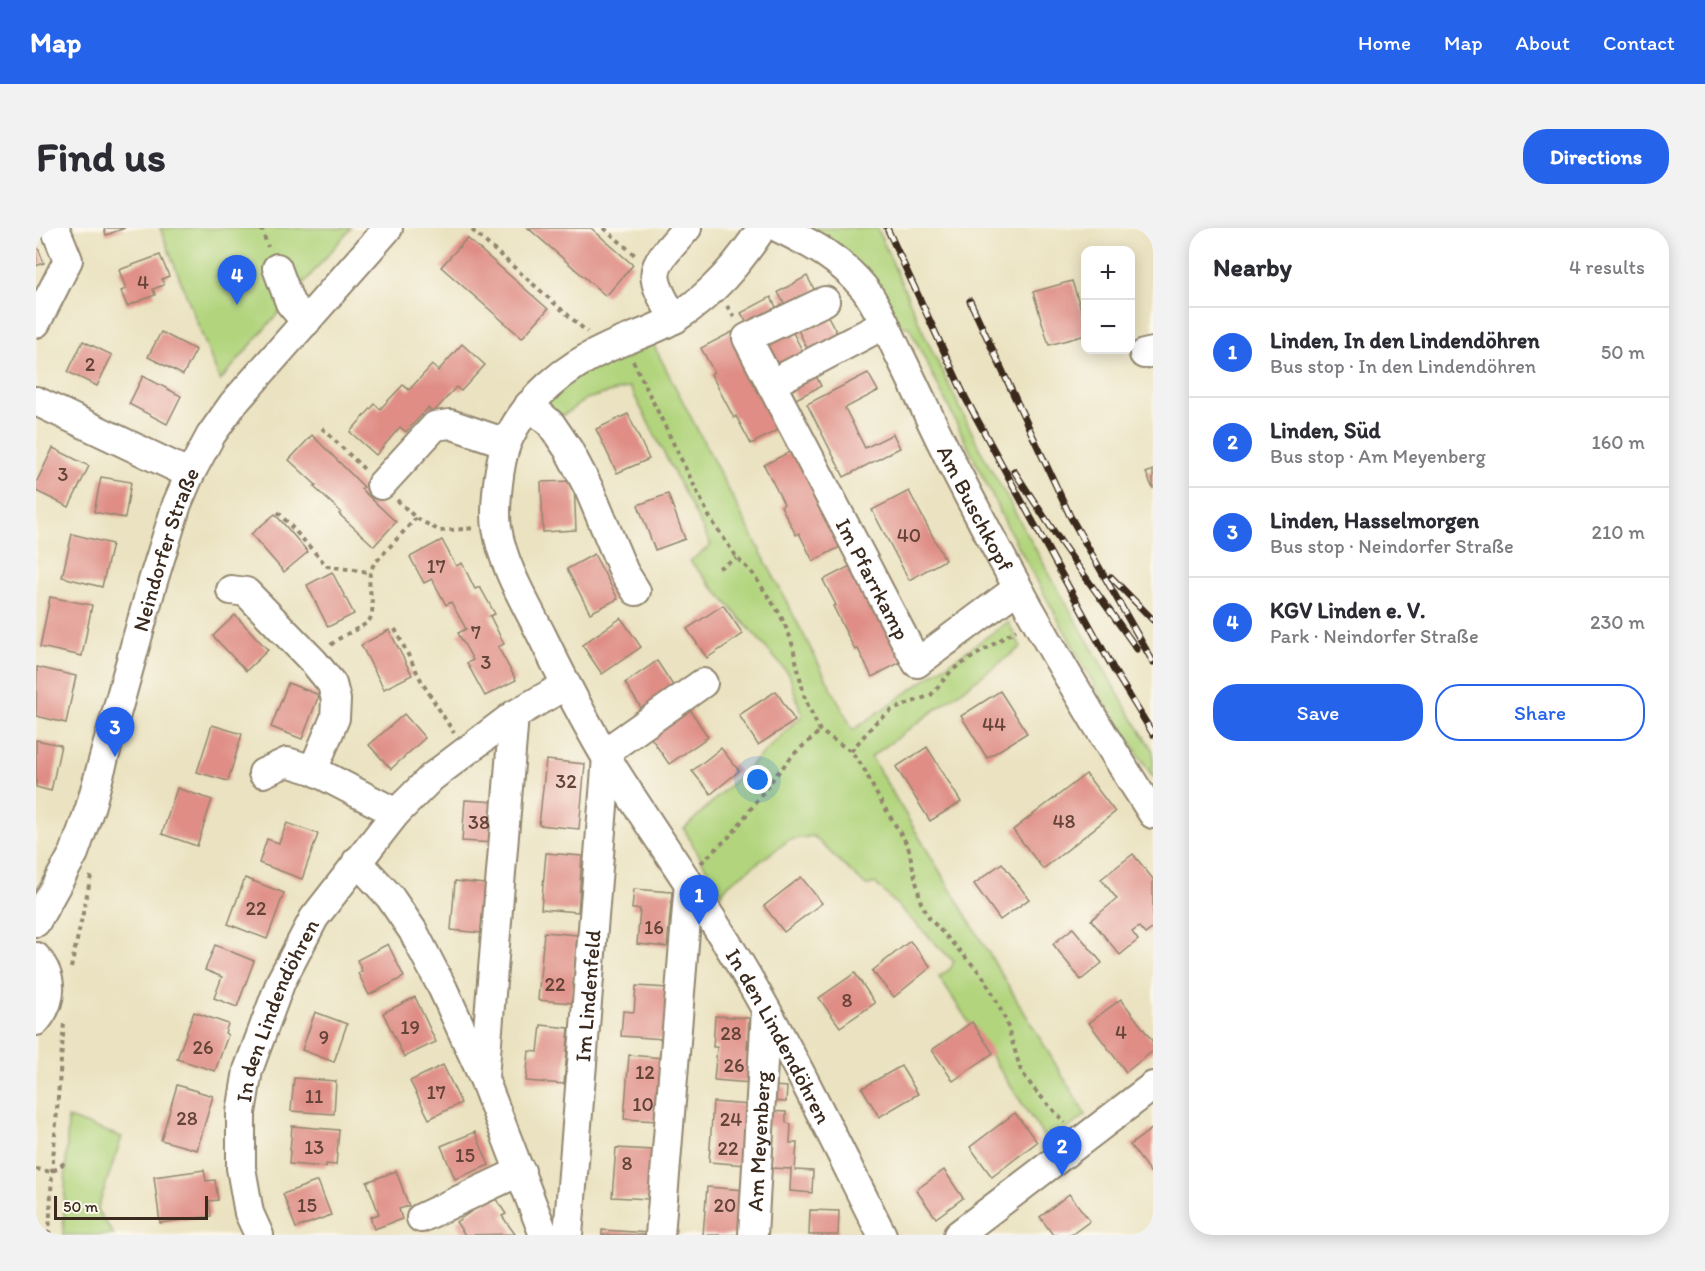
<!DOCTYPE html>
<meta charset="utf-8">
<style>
body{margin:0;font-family:Itim,sans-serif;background:#f2f2f3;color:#2b2b33}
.controls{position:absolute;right:18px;top:18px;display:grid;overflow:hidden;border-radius:12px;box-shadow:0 3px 15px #0003}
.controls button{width:54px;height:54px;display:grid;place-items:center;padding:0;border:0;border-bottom:2px solid #e1e1e2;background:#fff;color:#2b2b33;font:30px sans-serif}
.scale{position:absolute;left:18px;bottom:15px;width:154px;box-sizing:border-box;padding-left:6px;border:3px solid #3b2a1e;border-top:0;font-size:16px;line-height:21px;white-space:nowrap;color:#3b2a1e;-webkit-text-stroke:4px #fbf7ec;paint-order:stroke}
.you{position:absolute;left:722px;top:552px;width:21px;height:21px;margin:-15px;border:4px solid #fff;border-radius:50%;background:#1a73e8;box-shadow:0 0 0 9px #1a73e833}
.badge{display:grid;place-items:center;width:39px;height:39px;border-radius:50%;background:#2563eb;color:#fff;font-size:20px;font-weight:700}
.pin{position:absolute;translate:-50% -50px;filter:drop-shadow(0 2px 3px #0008)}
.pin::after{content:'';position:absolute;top:32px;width:21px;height:18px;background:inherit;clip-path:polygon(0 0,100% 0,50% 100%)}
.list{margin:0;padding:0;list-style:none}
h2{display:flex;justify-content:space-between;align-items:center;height:78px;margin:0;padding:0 24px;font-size:26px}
h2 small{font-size:20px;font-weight:400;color:#7c7c81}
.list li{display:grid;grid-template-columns:39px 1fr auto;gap:18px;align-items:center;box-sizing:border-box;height:90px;padding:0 24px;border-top:2px solid #e1e1e2}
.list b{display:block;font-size:22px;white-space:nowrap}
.list p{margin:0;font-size:20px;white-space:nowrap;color:#7c7c81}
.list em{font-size:20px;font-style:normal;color:#7c7c81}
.actions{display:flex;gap:12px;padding:18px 24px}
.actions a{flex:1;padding:14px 0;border:2px solid #2563eb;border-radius:24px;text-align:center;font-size:21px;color:#2563eb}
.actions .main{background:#2563eb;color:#fff}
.map{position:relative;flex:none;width:1117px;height:1007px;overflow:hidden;border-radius:24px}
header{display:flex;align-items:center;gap:36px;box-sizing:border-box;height:84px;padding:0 30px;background:#2563eb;color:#fff}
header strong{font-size:28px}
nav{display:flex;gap:33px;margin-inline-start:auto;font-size:21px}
.intro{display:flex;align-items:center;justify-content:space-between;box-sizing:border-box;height:144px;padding:0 36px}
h1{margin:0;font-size:42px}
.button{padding:15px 27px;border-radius:24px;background:#2563eb;color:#fff;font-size:21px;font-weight:700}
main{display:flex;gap:36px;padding:0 36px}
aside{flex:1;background:#fff;border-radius:24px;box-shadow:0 3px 15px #0003}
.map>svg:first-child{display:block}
.green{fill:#b1d47c;stroke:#767f4d;stroke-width:1.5}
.building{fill:#df8d85}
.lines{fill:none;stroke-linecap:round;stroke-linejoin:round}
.minor-casing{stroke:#92866f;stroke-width:32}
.path{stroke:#92866f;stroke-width:4;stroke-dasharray:4.5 4.5;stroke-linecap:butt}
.minor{stroke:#fff;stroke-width:28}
.rail-casing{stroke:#3b2a1e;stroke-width:7}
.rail{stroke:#fbf7ec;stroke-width:4.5;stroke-dasharray:14;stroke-linecap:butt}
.labels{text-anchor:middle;stroke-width:4.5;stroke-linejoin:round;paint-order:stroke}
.number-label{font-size:20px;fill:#644338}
.street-label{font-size:22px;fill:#3b2a1e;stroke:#fbf7ec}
</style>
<header>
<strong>Map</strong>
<nav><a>Home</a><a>Map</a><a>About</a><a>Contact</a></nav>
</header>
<div class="intro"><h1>Find us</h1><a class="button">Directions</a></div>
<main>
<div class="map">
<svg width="1117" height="1007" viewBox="0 0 1117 1007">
<rect width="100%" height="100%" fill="#fbf7ec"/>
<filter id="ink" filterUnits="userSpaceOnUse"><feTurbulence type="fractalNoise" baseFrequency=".0167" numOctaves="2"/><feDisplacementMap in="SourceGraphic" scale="12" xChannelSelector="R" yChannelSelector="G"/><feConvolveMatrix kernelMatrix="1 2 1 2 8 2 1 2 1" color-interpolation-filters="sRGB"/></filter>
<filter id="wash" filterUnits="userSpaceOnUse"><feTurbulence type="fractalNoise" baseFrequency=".008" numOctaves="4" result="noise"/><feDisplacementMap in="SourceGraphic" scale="24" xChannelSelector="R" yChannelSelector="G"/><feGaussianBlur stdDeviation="1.35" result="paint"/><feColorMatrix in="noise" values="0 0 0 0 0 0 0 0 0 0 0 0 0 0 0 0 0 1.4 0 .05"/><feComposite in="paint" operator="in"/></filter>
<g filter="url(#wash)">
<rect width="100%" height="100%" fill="#eae2c0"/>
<g class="green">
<path d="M124 0H315L184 153Z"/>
<path d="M743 0H841L889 108 945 223 1015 349 1092 483 1117 523V549L1065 469 972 300 873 99 849 96 830 62Z"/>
<path d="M616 114 817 502 972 394 985 419 835 529 1050 887 1012 915 903 749 914 741 918 734 839 655 830 658 777 608 753 612 693 656 685 666 648 601 766 488 753 446 654 333 675 317 594 159 550 171 515 196 493 177 562 134Z"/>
<path d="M32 890 86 909 61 982 78 1007H27Z"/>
</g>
<g id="blocks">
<g class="building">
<path d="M68 0H89L70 7Z"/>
<path d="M492 0H555L597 37 570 68Z"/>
<path d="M431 10 512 81 486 110 405 39Z"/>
<path d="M0 15 8 35 0 38Z"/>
<path d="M124 27 133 48 126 51 128 57 117 61 119 67 91 78 85 63 90 61 83 42Z"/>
<path d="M771 48 779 63 750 79 742 64Z"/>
<path d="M1036 53 1050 97V107L1013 117 997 64Z"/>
<path d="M735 69 743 85 714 100 705 85Z"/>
<path d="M787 79 803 109 773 124 758 94Z"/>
<path d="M753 97 768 126 738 142 723 112Z"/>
<path d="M125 104 160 122 147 147 112 129Z"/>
<path d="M696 104 746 200 715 216 700 188 698 190 675 146 678 144 665 120Z"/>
<path d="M47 113 76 127 61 158 32 144Z"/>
<path d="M426 116 449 137 425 163 420 159 397 185 392 180 370 204 364 199 340 227 314 204 339 176 344 181 367 157 373 162 396 137 402 143Z"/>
<path d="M777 142 785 158 760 171 752 155Z"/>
<path d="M832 145 842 163 809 180 829 220 857 206 864 220 808 249 771 176Z"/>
<path d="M107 148 145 168 131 196 93 176Z"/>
<path d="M592 186 613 231 581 245 560 201Z"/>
<path d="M276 207 328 259 325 261 360 294 338 318 303 286 305 284 278 259 280 257 253 232Z"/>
<path d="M17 220 53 238 33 279 0 263V255Z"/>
<path d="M759 221 808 317 777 333 763 305 760 307 745 278 748 276 728 237Z"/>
<path d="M1117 242V261L1110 245Z"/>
<path d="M65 249 95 254 89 290 58 284Z"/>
<path d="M538 253 540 302 507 304 505 254Z"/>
<path d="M873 263 909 332 873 352 836 282Z"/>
<path d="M632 266 649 311 619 322 602 277Z"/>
<path d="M239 286 272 324 248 344 215 306Z"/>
<path d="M36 306 76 316 66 359 26 349Z"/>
<path d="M406 312 420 338 426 335 439 361 444 359 459 386 454 388 468 416 462 419 480 452 449 468 431 435 437 432 422 405 430 401 415 374 410 377 396 351 388 355 374 329Z"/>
<path d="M558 326 582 371 554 385 531 341Z"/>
<path d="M818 336 867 433 836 449 822 421 819 422 797 378 800 377 787 352Z"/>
<path d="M296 344 318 386 292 399 271 357Z"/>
<path d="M14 369 56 377 46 428 4 419Z"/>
<path d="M687 377 707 406 671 430 651 401Z"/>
<path d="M199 387 232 422 210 443 177 408Z"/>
<path d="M585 390 605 419 566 446 546 417Z"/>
<path d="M353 402 376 447 348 461 325 417Z"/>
<path d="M621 433 640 462 607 483 589 455Z"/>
<path d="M1 439 40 448 30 495 0 488Z"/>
<path d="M252 455 283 467 266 511 235 499Z"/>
<path d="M740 463 759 493 722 517 703 487Z"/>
<path d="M964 463 991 505 951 530 925 488Z"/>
<path d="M653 480 672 509 633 536 613 507Z"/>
<path d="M368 486 389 510 355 541 333 517Z"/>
<path d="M176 497 206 506 192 553 161 544Z"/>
<path d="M0 512 25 517 15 563 0 559Z"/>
<path d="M891 519 925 574 894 593 860 539Z"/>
<path d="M685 520 703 543 675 566 656 543Z"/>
<path d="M510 532 549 536 543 601 503 597Z"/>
<path d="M1050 546 1079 584 1007 641 977 602Z"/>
<path d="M141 560 176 572 161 618 126 606Z"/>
<path d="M429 572 461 574 458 615 426 613Z"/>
<path d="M251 595 282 606 266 651 223 635 231 611 243 615Z"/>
<path d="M510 625 546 628 542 684 505 681Z"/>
<path d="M1097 626 1117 651V700L1109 706 1103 699 1096 704 1102 712 1084 727 1055 692 1081 671 1065 651Z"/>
<path d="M966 635 993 671 964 692 938 656Z"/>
<path d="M765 649 786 675 748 704 728 678Z"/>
<path d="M209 650 248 665 231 711 192 696Z"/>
<path d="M419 653 449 656 445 705 415 702Z"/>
<path d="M598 661 636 664 631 719 601 716 604 681H596Z"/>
<path d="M1037 700 1066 735 1045 752 1017 716Z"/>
<path d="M508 704 541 707 536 775 502 772Z"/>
<path d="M874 713 895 739 858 769 836 743Z"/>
<path d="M352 716 368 749 333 767 322 745 326 743 321 732Z"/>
<path d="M179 717 218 733 201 779 178 770 186 749 169 742Z"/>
<path d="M819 745 839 775 804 799 783 770Z"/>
<path d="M600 758 632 760 628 811 585 808 587 783 598 784Z"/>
<path d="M379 769 400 814 368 829 347 785Z"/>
<path d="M1085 771 1117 814V823L1090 844 1053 795Z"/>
<path d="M158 784 192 796 189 805 192 807 179 843 141 831Z"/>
<path d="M279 784 311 796 298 834 266 822Z"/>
<path d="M679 788 713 790 711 821 718 822 715 855 678 852 681 819H677Z"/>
<path d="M936 794 957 825 917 853 896 822Z"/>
<path d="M505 797 533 800 528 856 490 853 493 823 502 824Z"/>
<path d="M593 827 627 830 622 893 588 891Z"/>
<path d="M407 837 425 875 393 891 374 853Z"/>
<path d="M865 838 882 866 843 889 826 860Z"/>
<path d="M258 850 300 853 298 886 255 883Z"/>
<path d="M141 857 177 868 161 922 125 912Z"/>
<path d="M735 858 751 859 750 874 734 873Z"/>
<path d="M677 874 714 877 710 937 673 934Z"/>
<path d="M730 883 750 884V895L755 896 754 915H761L759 942 777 943 776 965 754 963 755 941 736 940 738 899 730 898Z"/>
<path d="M979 885 1001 914 956 949 934 919Z"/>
<path d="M256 898 303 902 300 937 290 936V939L253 936Z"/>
<path d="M1117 900V948L1094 917Z"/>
<path d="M439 904 453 937 419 951 405 918Z"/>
<path d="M580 920 616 922 613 971 576 969Z"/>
<path d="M168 942 170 953 179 952 182 972 173 973 175 988 124 995 118 949Z"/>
<path d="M908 942 927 970 900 990 880 962Z"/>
<path d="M360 943 373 978 363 981 366 991 338 1001 334 989 343 986 331 954Z"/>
<path d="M282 953 295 987 260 1000 247 966Z"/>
<path d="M671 959 709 962 705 1007H667Z"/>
<path d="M1033 966 1054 993 1035 1007H1017L1004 989Z"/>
<path d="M458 968 470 986 466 988 479 1006 429 1007 420 994Z"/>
<path d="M774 982 803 983 802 1007H773Z"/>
<path d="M566 1002 613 1005 612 1007H566Z"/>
</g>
</g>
</g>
<g filter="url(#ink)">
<use href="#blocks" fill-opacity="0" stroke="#92866f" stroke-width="1.5"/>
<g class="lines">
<defs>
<g id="minor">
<path id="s1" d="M726 0C702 36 677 66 641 89 621 102 595 109 573 119 530 138 490 170 471 214 463 233 458 280 461 300 467 338 489 374 506 408 526 449 547 490 570 529 616 603 667 673 711 748 760 832 802 920 846 1007"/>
<path id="s2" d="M743 0C778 17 803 30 828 60 842 78 852 103 862 124 883 166 902 209 924 251 983 366 1047 478 1117 586"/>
<path d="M241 40 254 75 270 94"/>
<path d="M789 73 711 110 735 156 849 96"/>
<path d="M639 91C608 42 615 41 651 0"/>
<path d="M0 95 32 32 19 0"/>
<path d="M1108 126 1117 124"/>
<path id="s3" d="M735 156 881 435 982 360"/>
<path d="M0 173 154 246"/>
<path d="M493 177 515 196 532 221 553 261 588 344 600 363"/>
<path d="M345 257 399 198 414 196 470 215"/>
<path d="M195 362 210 364 278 434 296 456 300 472 299 490 277 542"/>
<path d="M568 525 667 455"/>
<path d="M227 545 251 534 277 542 360 585"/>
<path d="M321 633 354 669 377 703 407 761 448 851 508 1007"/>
<path id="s4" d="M0 694 38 625 54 580 117 353 141 276 154 246 175 207 197 176 352 0"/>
<path d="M0 729C17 749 18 772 0 793"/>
<path d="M448 850 478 487"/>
<path d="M385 990 485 943"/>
<path id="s5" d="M223 1007 213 985 205 940V885L212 842 245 753 278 690 360 585 396 549 478 487 530 457"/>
<path id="s6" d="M532 1007 571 529"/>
<path d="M624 1007 653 655"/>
<path id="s7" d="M717 1007 730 782"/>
<path d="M922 1007 1117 858"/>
</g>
</defs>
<use href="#minor" class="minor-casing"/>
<g class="path">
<path d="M225 0 232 19"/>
<path d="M568 0 600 28"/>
<path d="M436 2 551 104"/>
<path d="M691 78 700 92"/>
<path d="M597 133 674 290 701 330 717 346 744 386 755 411 769 471 784 503 815 523 827 539 840 565 872 618 885 675 894 691 946 747 959 770 970 793 985 843 998 861 1029 895"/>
<path d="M286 200 329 242"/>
<path d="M361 272 380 290 404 303 439 300"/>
<path d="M242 284 291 338 332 344"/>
<path d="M683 340 701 330"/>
<path d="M359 401 387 456 418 505"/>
<path d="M295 417C305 406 329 400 334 391 342 375 326 355 338 336L380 290"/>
<path d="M815 523 840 494 856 482 895 467 916 442 980 402"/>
<path d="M665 635 696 606 740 547 758 526 784 503"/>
<path d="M35 740 55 648"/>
<path d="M0 941 16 944 31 933"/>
<path d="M13 1007 16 944 28 795"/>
</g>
<use href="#minor" class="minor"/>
<defs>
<g id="rail">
<path d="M851 0 930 171 1079 444 1117 506"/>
<path d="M934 73 1034 288 1117 434"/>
<path d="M978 243 1028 319 1101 421"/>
<path d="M1075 349 1117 392"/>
</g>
</defs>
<use href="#rail" class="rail-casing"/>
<use href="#rail" class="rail"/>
</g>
</g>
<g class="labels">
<g class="number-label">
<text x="107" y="61">4</text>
<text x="54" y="143">2</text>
<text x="27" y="253">3</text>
<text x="873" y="314">40</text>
<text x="400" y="345">17</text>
<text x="440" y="411">7</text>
<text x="450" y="441">3</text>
<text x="958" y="503">44</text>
<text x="530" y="560">32</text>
<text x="1028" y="600">48</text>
<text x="443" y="601">38</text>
<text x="220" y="687">22</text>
<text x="618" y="706">16</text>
<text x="519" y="763">22</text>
<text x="811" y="779">8</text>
<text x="374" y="806">19</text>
<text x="1085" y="811">4</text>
<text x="695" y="812">28</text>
<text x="288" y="816">9</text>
<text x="167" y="826">26</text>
<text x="698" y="844">26</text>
<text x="609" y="851">12</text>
<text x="400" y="871">17</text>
<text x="278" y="875">11</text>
<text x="607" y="883">10</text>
<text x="151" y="897">28</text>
<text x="695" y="898">24</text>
<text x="278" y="926">13</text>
<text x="692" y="927">22</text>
<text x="429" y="934">15</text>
<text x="591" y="942">8</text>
<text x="271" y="984">15</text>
<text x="689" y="984">20</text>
</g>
<g class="street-label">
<text dy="8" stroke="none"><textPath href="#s2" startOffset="352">Am Buschkopf</textPath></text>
<text dy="8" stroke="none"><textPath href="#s4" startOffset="396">Neindorfer Straße</textPath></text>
<text dy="8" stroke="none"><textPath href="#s3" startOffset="220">Im Pfarrkamp</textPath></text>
<text dy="8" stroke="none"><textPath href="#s6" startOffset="240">Im Lindenfeld</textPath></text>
<text dy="8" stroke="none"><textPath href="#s5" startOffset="234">In den Lindendöhren</textPath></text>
<text dy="8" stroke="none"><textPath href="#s1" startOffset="1011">In den Lindendöhren</textPath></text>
<text dy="8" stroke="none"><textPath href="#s7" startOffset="94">Am Meyenberg</textPath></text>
</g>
</g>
</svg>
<div class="controls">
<button>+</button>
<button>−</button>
</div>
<div class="scale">50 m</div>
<div class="you"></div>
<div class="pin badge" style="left:663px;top:697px">1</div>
<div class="pin badge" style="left:1026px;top:948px">2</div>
<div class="pin badge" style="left:79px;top:529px">3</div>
<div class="pin badge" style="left:201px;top:77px">4</div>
</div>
<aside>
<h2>Nearby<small>4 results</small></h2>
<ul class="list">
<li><span class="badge">1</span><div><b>Linden, In den Lindendöhren</b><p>Bus stop · In den Lindendöhren</p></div><em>50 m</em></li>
<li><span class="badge">2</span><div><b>Linden, Süd</b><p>Bus stop · Am Meyenberg</p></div><em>160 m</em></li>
<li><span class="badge">3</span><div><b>Linden, Hasselmorgen</b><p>Bus stop · Neindorfer Straße</p></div><em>210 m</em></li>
<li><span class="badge">4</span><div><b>KGV Linden e. V.</b><p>Park · Neindorfer Straße</p></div><em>230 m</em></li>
</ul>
<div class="actions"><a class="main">Save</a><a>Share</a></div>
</aside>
</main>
